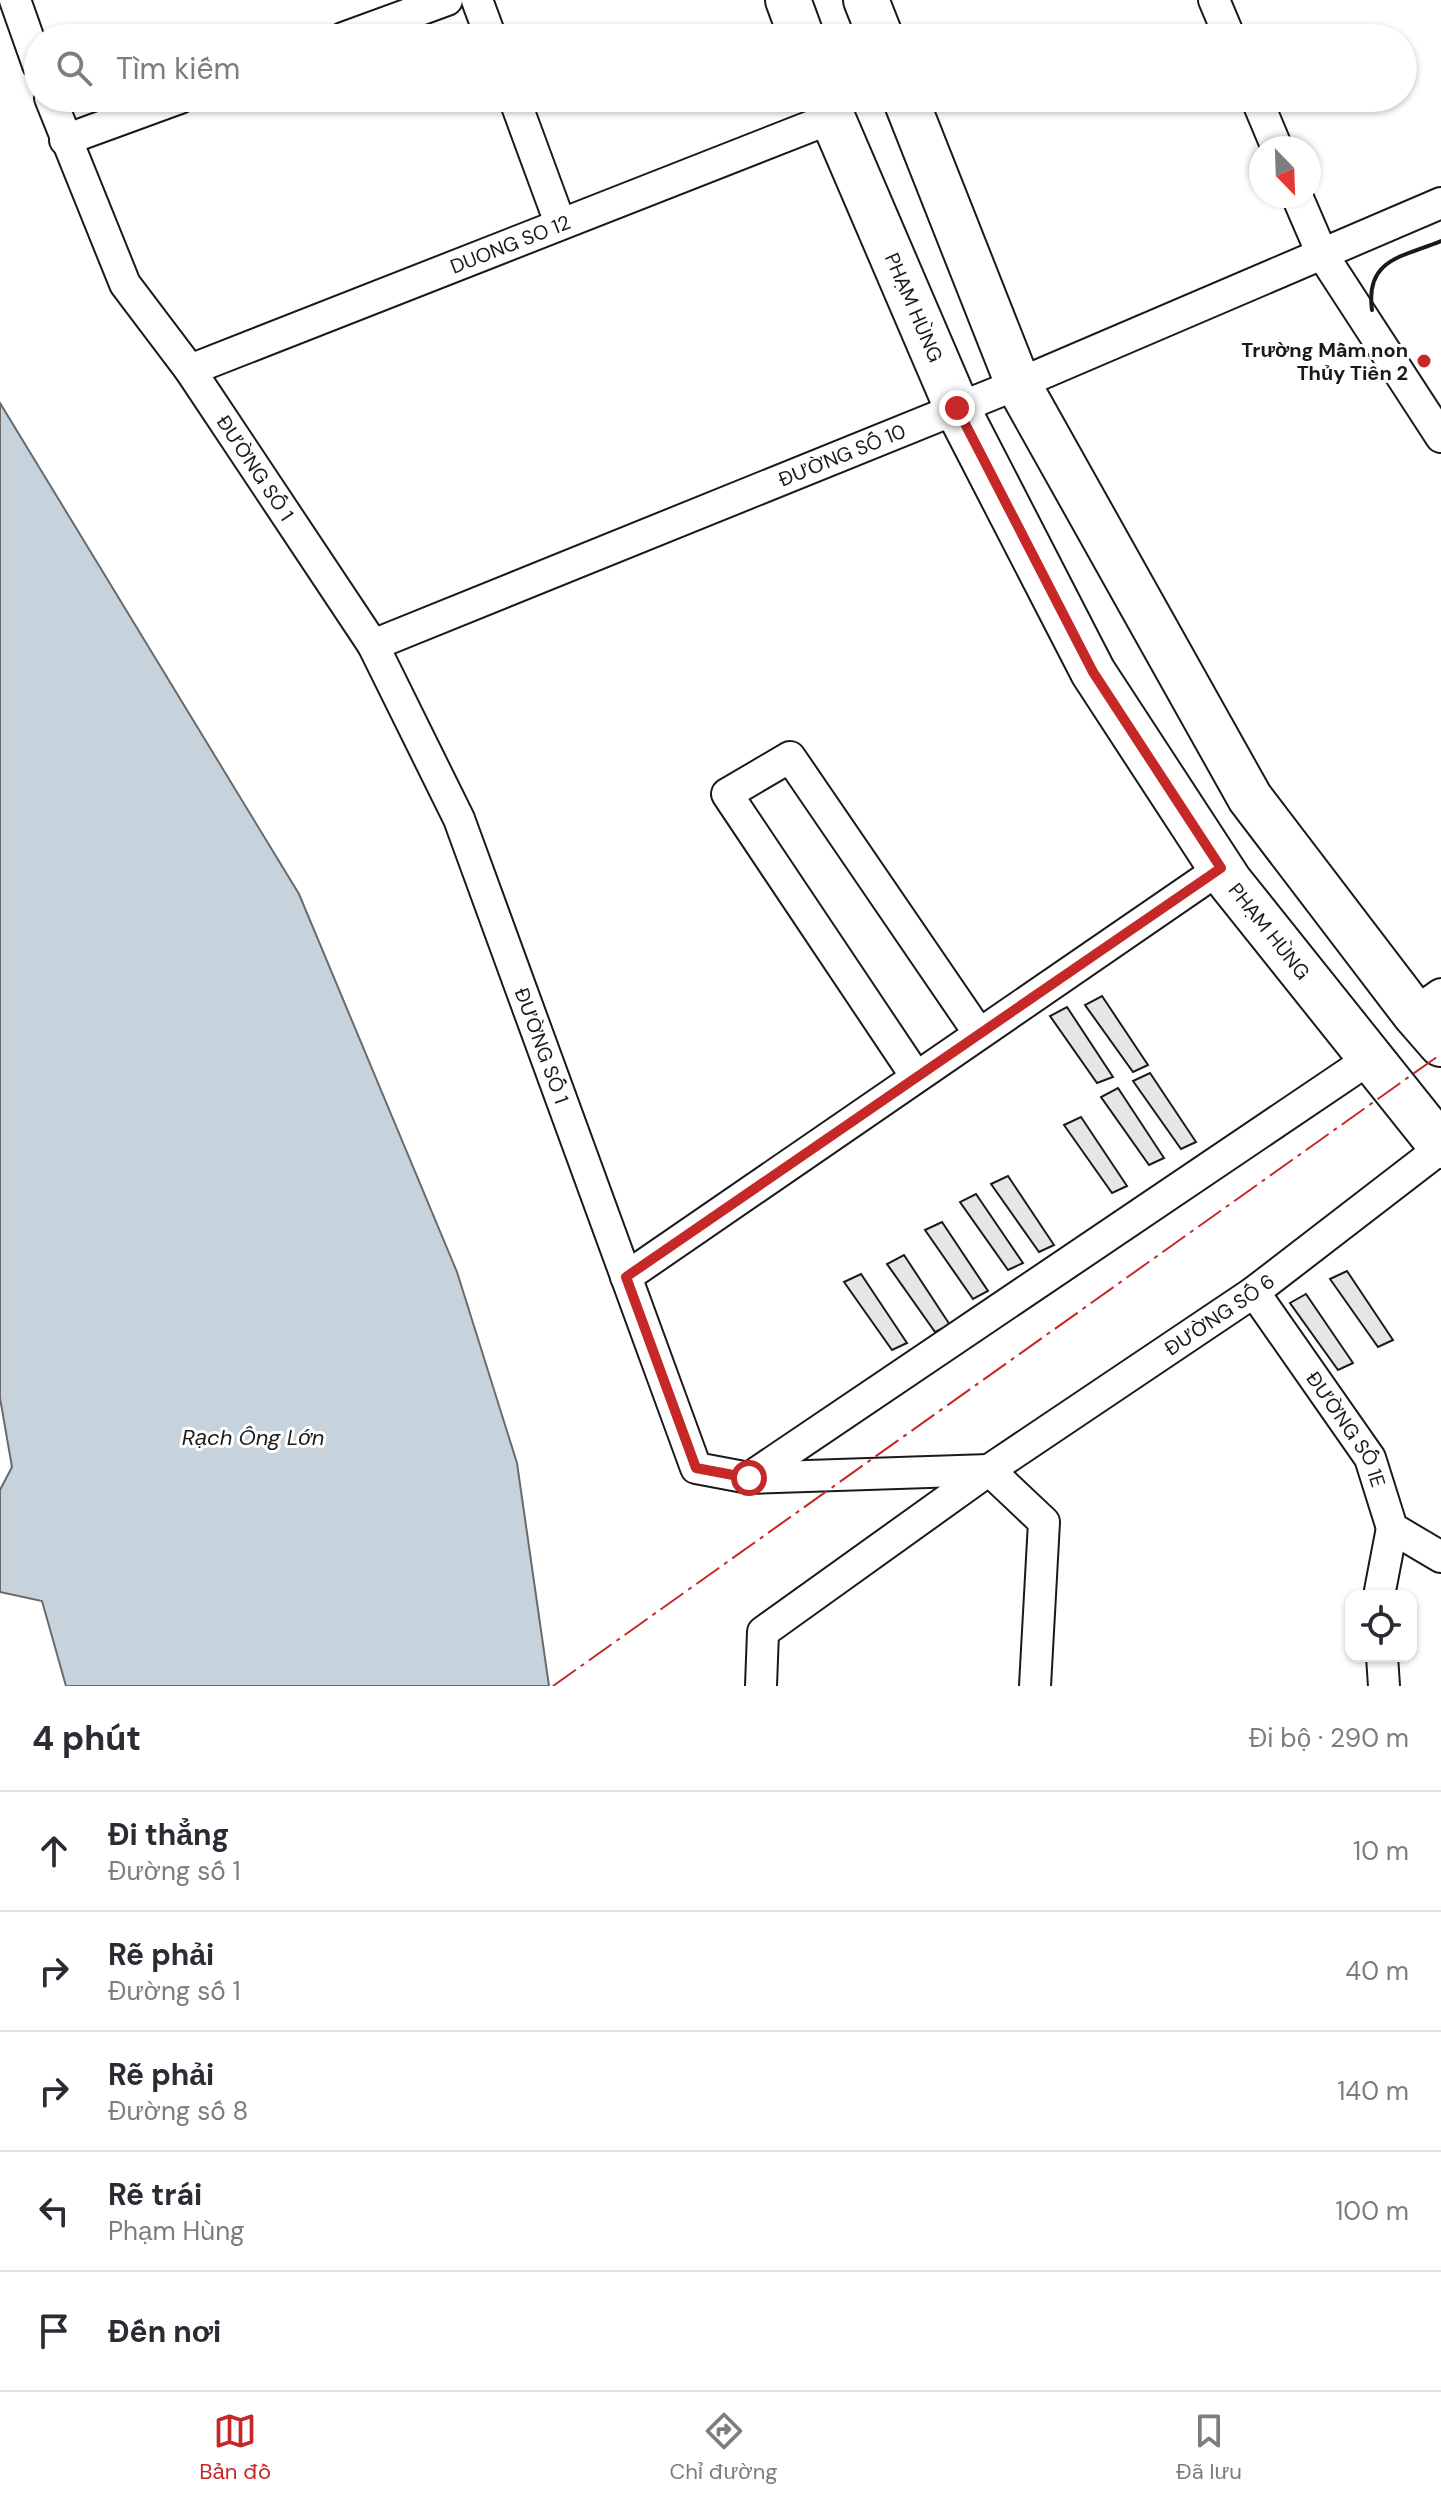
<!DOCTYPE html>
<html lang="vi">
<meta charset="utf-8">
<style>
body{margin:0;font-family:"DM Sans",sans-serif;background:#f7f7f7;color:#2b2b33}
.controls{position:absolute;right:24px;bottom:24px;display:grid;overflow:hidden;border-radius:16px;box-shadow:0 2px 6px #0004}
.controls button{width:72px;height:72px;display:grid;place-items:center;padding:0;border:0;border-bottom:2px solid #e1e1e2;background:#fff;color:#2b2b33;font:40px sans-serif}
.compass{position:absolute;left:1249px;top:136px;width:72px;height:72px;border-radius:50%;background:#fff;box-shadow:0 2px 6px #0004;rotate:157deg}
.stop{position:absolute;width:24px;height:24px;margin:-18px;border:6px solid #c62828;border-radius:50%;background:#fff}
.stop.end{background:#c62828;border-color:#fff;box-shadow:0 2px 8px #0008}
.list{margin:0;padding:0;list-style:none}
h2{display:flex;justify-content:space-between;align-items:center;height:104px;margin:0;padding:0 32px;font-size:34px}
h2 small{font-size:26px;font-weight:400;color:#7c7c81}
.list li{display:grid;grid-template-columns:52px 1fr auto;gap:24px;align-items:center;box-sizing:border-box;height:120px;padding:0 32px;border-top:2px solid #e1e1e2}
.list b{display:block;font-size:30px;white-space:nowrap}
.list p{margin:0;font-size:26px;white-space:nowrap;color:#7c7c81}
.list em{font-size:26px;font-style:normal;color:#7c7c81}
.icon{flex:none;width:44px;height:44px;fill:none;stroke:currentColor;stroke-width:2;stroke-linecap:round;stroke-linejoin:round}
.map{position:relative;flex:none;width:1441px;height:1686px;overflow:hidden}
.search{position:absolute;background:#fff;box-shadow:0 2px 6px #0004;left:24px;right:24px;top:24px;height:88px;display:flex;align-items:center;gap:20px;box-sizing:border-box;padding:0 28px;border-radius:44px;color:#7c7c81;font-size:30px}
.sheet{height:704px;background:#fff}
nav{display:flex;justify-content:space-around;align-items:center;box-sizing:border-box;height:112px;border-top:2px solid #e1e1e2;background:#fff;font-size:22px;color:#7c7c81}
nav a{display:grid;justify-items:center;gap:4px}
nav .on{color:#c62828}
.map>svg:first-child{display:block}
.water{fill:#c6d2dc;stroke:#6a6a6a;stroke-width:2}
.building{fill:#e6e6e6;stroke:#1a1a1a;stroke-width:2}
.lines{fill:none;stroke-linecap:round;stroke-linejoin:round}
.street-casing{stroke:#1a1a1a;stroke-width:34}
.secondary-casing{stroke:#1a1a1a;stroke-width:48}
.street{stroke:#fff;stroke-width:30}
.secondary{stroke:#fff;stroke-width:44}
.wall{stroke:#1a1a1a;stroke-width:4}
.power{stroke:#c62828;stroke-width:2;stroke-dasharray:28 6 4 6;stroke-linecap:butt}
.route{stroke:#c62828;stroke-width:10}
.poi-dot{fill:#c62828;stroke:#fff;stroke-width:3}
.labels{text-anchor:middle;stroke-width:6;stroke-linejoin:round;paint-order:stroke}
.street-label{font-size:20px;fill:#1a1a1a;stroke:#fff}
.poi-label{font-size:20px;font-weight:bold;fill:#1a1a1a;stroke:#fff;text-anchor:end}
.water-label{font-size:22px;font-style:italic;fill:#1a1a1a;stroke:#fff}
</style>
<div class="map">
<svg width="1441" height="1686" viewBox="0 0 1441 1686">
<rect width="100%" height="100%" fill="#fff"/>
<path class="water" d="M0 403 299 894 457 1272 517 1463 549 1686H66L42 1601 0 1592V1490L12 1467 0 1398Z"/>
<g class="building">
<path d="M1102 996 1148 1065 1133 1072 1085 1005Z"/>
<path d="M1067 1007 1113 1077 1097 1083 1050 1016Z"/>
<path d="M1150 1073 1196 1142 1181 1149 1133 1081Z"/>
<path d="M1118 1088 1164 1158 1149 1165 1101 1097Z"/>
<path d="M1081 1117 1127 1186 1112 1193 1064 1125Z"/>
<path d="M1008 1176 1054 1245 1039 1252 991 1184Z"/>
<path d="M976 1194 1023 1263 1008 1270 960 1202Z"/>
<path d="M942 1222 988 1291 973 1299 925 1230Z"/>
<path d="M904 1255 950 1325 935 1332 887 1264Z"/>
<path d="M1347 1271 1393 1340 1378 1347 1330 1279Z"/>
<path d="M861 1274 907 1343 892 1350 844 1282Z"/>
<path d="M1306 1294 1353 1363 1338 1370 1290 1303Z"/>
</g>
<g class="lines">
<defs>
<g id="street">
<path d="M15 0 38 65"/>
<path d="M477 0 491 38"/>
<path d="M1214 0 1230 38"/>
<path d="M343 38 447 0"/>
<path id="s1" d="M50 98 125 284 190 370 373 645 459 819 696 1468 749 1478 989 1470"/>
<path d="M514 98 560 223"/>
<path d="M1256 98 1277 148"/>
<path d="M65 140 180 98"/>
<path d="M1297 196 1322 254 1441 437"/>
<path id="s2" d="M190 370 832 118"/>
<path id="s3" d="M373 645 1018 384 1441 203"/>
<path d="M1414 1013 1441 994"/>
<path d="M915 1075 727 794 790 757 978 1032"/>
<path d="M626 1277 1221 868"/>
<path id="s4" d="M1254 1292 1370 1458 1392 1528 1441 1557"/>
<path d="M989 1470 1044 1522 1035 1686"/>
<path d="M749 1478 1371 1058"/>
<path d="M1379 1596 1392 1528"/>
<path d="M1382 1656 1384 1686"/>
<path id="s5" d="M761 1686 763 1632 989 1470 1254 1292 1441 1148"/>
</g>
<g id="secondary">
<path d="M788 0 802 38"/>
<path d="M866 0 881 38"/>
<path id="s6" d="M824 98 957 408 1093 672 1230 882 1441 1146"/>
<path d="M905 98 1018 384 1250 798 1414 1013 1441 1044"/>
</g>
</defs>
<use href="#street" class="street-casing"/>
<use href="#secondary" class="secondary-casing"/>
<use href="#street" class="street"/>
<use href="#secondary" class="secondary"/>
<path class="wall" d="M1372 310C1365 259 1402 257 1441 241"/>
<path class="power" d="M553 1686 1441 1054"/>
</g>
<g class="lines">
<path class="route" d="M749 1478 696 1468 626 1277 1221 868 1093 672 957 408"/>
</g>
<circle class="poi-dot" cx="1424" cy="361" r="8"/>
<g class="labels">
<g class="street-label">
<text dy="7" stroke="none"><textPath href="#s2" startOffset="344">DUONG SO 12</textPath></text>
<text dy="7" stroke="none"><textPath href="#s6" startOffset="228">PHẠM HÙNG</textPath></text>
<text dy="7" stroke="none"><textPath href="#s3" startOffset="506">ĐƯỜNG SỐ 10</textPath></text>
<text dy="7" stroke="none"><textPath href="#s1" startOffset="426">ĐƯỜNG SỐ 1</textPath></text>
<text dy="7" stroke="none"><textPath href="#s6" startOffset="948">PHẠM HÙNG</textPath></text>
<text dy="7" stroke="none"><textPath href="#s1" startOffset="1074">ĐƯỜNG SỐ 1</textPath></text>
<text dy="7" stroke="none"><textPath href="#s5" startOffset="610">ĐƯỜNG SỐ 6</textPath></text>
<text dy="7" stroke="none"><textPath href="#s4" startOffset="166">ĐƯỜNG SỐ 1E</textPath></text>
</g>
<g class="poi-label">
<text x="1408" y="357">Trường Mầm non<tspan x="1408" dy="23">Thủy Tiên 2</tspan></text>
</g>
<g class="water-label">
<text x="253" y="1445">Rạch Ông Lớn</text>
</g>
</g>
</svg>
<div class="controls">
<button><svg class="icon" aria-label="locate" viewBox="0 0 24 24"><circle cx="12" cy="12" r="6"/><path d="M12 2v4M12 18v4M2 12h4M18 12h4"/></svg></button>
</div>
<svg class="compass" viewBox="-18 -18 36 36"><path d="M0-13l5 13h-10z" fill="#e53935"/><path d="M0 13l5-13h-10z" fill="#7c7c81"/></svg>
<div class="stop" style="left:749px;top:1478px"></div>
<div class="stop end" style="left:957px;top:408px"></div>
<div class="search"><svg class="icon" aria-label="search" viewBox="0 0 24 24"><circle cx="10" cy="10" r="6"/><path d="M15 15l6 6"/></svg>Tìm kiếm</div>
</div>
<section class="sheet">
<h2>4 phút<small>Đi bộ · 290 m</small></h2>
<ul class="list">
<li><svg class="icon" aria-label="ahead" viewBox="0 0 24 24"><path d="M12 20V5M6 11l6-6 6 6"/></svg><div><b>Đi thẳng</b><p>Đường số 1</p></div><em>10 m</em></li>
<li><svg class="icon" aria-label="right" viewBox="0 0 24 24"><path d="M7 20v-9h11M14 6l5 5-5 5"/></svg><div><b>Rẽ phải</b><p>Đường số 1</p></div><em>40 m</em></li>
<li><svg class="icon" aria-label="right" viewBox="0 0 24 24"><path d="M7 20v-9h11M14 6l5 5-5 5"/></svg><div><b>Rẽ phải</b><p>Đường số 8</p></div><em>140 m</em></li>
<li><svg class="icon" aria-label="left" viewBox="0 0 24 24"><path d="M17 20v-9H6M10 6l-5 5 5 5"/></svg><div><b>Rẽ trái</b><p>Phạm Hùng</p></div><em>100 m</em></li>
<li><svg class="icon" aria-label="arrive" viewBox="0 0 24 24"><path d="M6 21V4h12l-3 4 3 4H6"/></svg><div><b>Đến nơi</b></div></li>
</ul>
</section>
<nav>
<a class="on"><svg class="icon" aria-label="map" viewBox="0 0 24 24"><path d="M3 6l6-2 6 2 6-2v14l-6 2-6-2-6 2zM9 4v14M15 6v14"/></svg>Bản đồ</a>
<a><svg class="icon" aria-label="directions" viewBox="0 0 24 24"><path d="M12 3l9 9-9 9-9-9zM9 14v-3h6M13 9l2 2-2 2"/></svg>Chỉ đường</a>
<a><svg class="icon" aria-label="saved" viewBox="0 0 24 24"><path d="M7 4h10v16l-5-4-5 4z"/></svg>Đã lưu</a>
</nav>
